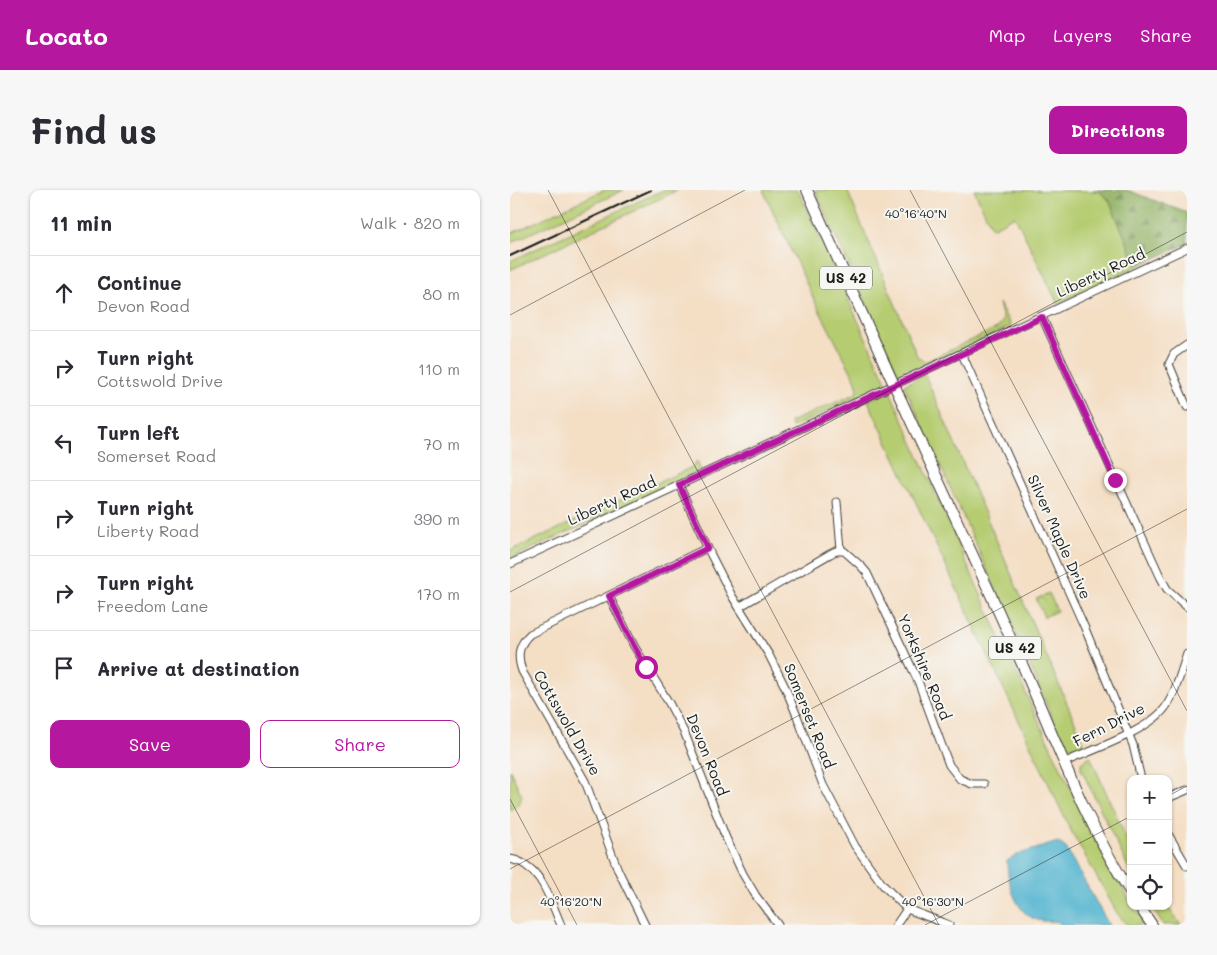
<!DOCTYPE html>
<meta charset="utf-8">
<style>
body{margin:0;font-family:Mali,sans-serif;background:#f7f7f7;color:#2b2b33}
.controls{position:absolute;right:15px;bottom:15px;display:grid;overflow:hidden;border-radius:10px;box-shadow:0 1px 4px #0004}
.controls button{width:45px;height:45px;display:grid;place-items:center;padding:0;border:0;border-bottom:1px solid #e1e1e2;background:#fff;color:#2b2b33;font:25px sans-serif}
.stop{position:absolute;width:15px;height:15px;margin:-11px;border:4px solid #b5179e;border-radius:50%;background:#fff}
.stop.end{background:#b5179e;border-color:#fff;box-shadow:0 1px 5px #0008}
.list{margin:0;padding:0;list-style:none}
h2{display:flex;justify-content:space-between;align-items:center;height:65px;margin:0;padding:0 20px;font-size:21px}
h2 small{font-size:16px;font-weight:400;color:#7c7c81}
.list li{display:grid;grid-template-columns:32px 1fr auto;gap:15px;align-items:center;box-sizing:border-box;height:75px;padding:0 20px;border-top:1px solid #e1e1e2}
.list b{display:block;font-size:19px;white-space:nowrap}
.list p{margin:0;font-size:16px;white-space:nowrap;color:#7c7c81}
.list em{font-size:16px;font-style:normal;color:#7c7c81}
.actions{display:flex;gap:10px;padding:15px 20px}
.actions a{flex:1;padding:11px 0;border:1px solid #b5179e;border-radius:10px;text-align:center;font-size:18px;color:#b5179e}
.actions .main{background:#b5179e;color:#fff}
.icon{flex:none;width:28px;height:28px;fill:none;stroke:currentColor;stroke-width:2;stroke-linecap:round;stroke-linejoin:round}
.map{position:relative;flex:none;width:677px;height:735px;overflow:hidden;border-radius:10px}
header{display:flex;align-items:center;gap:30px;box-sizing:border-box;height:70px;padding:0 25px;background:#b5179e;color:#fff}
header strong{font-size:24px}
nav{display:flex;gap:28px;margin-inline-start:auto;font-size:18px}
.intro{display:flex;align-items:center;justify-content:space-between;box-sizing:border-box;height:120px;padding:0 30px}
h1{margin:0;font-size:35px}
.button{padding:12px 22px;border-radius:10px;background:#b5179e;color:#fff;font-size:18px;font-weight:700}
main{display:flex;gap:30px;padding:0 30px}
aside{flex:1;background:#fff;border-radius:10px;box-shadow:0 1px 4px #0004}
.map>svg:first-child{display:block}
.grass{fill:#b5cc70;stroke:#687446}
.forest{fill:url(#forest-firs);stroke:#56663f}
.park{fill:url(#park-crowns);stroke:#687446}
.water{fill:#51b4cf;stroke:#366876}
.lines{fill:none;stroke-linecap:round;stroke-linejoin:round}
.minor-casing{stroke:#3c3935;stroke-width:9}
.highway-casing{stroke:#3c3935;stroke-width:12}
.minor{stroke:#fff;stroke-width:7}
.highway{stroke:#fff;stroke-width:10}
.rail{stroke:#1c1c1c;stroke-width:2}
.highway-bridge-casing{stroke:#3c3935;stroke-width:12;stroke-linecap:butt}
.highway-bridge{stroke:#fff;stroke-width:10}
.route{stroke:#b5179e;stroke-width:6}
.ticks{fill:none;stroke:#1c1c1c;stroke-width:1;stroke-opacity:0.45}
.labels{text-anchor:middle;stroke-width:4;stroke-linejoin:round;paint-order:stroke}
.shield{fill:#f6f6f2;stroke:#5d5d5c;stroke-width:1}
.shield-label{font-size:14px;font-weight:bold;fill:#1c1c1c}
.street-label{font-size:15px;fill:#1c1c1c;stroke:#f6f6f2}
.ticks-label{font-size:12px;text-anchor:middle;fill:#1c1c1c;stroke:#f6f6f2;stroke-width:4;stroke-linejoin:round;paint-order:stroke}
</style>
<header>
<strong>Locato</strong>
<nav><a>Map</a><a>Layers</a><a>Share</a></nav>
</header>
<div class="intro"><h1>Find us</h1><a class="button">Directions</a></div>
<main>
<aside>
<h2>11 min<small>Walk · 820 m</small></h2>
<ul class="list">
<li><svg class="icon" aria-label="ahead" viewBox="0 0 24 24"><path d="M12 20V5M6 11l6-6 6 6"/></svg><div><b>Continue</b><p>Devon Road</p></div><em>80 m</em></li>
<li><svg class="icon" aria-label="right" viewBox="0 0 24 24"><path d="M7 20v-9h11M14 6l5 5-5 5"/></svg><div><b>Turn right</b><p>Cottswold Drive</p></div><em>110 m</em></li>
<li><svg class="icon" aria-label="left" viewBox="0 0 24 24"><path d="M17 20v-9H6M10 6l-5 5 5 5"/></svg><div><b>Turn left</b><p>Somerset Road</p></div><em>70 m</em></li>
<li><svg class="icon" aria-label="right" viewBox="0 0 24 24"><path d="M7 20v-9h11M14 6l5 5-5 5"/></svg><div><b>Turn right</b><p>Liberty Road</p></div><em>390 m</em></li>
<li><svg class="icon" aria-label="right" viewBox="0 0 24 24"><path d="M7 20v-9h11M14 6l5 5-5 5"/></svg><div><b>Turn right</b><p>Freedom Lane</p></div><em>170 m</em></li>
<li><svg class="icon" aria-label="arrive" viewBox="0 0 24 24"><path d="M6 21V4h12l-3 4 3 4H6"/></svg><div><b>Arrive at destination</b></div></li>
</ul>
<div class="actions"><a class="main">Save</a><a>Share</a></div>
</aside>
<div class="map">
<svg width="677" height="735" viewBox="0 0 677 735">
<defs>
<pattern id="forest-firs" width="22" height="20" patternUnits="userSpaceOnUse" patternTransform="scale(1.25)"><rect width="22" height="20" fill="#90b062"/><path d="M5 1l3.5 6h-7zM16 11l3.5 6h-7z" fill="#758e50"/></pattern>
<pattern id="park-crowns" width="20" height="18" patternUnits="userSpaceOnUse" patternTransform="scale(1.25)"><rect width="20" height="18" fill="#b5cc70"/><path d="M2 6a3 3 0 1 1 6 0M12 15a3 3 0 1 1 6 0" fill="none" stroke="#9baf60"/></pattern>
</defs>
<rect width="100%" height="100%" fill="#f6f6f2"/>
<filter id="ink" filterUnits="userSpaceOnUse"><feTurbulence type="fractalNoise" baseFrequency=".02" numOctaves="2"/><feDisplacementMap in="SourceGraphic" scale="10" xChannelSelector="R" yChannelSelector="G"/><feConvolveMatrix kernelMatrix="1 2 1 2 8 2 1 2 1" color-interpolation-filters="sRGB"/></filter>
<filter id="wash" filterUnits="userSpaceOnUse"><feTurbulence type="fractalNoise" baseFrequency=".0096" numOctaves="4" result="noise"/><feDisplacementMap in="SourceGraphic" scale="20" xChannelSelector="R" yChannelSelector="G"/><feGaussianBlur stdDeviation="1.12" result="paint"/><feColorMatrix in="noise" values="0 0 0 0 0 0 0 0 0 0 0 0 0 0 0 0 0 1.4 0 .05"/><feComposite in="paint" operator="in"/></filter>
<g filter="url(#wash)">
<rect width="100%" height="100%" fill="#f4dec4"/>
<g class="grass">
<path d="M94 0H114L0 53V44Z"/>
<path d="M153 0H168L0 80V71Z"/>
<path d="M253 0H288L377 194 282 237 280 232 345 204 348 200 346 191 306 114Z"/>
<path d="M305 0H337L408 168 417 171 489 137 493 130 489 113 501 136 390 188Z"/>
<path d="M464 0 589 1 599 10 627 76 548 114 505 26 482 38Z"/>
<path d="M415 185 575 555 566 559 553 554 520 475 394 195Z"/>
<path d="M380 201C428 308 475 417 525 523 555 587 585 651 621 713V716H623L637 735H617L607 723 559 637 358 211Z"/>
<path d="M187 271 191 280 0 369V361L182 277Z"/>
<path d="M580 566 621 659V683L571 579V573Z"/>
<path d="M0 580 12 606 9 615 0 620Z"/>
<path d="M641 716H657L671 735H653Z"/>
</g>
<path class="forest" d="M583 0H617L677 23V54L627 76 599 10 589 1Z"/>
<path class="park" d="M539 403 547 421 534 427 526 409Z"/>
<path class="water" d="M548 652 556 658 599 735H551L549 732C542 731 532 732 525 729 505 722 497 690 497 671L506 665Z"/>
</g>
<g filter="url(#ink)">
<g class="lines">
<defs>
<g id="minor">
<path d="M532 127 650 386 657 399 677 417"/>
<path d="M677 155 664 164 659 174 677 217"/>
<path d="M452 164 574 436 623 555 631 589"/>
<path d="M169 295 201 365 222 406 259 465 275 497 287 526 313 595 345 656 373 695 397 719 439 735"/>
<path d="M327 312 331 360"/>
<path d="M0 374 677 58"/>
<path d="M99 406 124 456 159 513 175 544 216 648 233 684 246 706 268 735"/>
<path d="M229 417 320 364 326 361H334L351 376 357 383 408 491 439 575 450 589 462 594H474"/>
<path d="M555 572C582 560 642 540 657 515 667 500 671 481 677 464"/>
<path d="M658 608 677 600"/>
<path d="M658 644 677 676"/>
<path d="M0 669C31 674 40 710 51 735"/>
<path d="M135 735 108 680 75 591 12 481C7 466 8 455 20 444L197 358"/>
<path d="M386 735 397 719"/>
</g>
<g id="highway">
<path d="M297 0 376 177"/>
<path d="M392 212C432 299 473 386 512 474 546 551 575 632 621 703"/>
<path d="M629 716 642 735"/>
</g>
</defs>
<use href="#minor" class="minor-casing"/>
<use href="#highway" class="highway-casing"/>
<use href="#minor" class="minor"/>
<use href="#highway" class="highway"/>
<path class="rail" d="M0 66 141 0"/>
<defs>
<path id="highway-bridge" d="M376 177 392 212"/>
</defs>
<use href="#highway-bridge" class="highway-bridge-casing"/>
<use href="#highway-bridge" class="highway-bridge"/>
</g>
</g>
<g class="lines" filter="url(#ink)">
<path class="route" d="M136 477 124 456 99 406 198 358 169 295 532 127 605 290"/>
</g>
<path class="ticks" d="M38 0 429 735M400 0 677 521M0 125 235 0M0 402 677 42M658 606 677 596M0 609 67 735M0 679 677 319M415 735 621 626"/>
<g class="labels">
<g class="shield">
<rect x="310" y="76.5" width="52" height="23" rx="4"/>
<rect x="479" y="446.5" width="52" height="23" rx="4"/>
</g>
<g class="shield-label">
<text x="336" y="93">US 42</text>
<text x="505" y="463">US 42</text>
</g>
<g class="street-label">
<text transform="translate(591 83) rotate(-25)" y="5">Liberty Road</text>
<text transform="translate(102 311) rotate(-25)" y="5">Liberty Road</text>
<text transform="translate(549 347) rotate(66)" y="5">Silver Maple Drive</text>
<text transform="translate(414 477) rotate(67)" y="5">Yorkshire Road</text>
<text transform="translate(299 526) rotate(68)" y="5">Somerset Road</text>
<text transform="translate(57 533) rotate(60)" y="5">Cottswold Drive</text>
<text transform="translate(599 535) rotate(-27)" y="5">Fern Drive</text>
<text transform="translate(197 565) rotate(68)" y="5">Devon Road</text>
</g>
</g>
<g class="ticks-label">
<text x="406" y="28">40°16'40"N</text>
<text x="61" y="716">40°16'20"N</text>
<text x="423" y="716">40°16'30"N</text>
</g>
</svg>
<div class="controls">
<button>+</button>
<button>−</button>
<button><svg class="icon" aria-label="locate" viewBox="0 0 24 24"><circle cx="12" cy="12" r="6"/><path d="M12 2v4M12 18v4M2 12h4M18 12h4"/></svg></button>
</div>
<div class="stop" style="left:136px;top:477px"></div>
<div class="stop end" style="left:605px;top:290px"></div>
</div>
</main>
